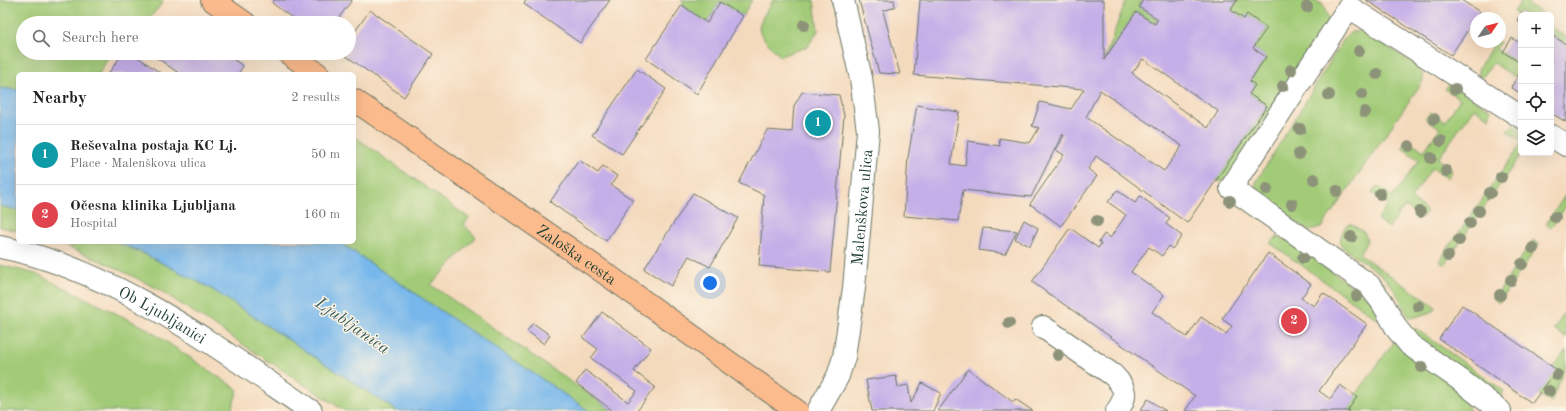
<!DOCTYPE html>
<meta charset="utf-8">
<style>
body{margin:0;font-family:"Old Standard TT",serif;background:#f2f2f2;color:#222}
.controls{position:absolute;right:12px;top:12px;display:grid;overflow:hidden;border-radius:6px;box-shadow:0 4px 16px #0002}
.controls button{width:36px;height:36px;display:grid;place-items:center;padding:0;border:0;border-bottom:1px solid #e0e0e0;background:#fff;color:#222;font:20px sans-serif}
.compass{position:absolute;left:1470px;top:12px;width:36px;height:36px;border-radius:50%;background:#fff;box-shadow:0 4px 16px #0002;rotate:55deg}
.you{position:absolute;left:710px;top:283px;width:14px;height:14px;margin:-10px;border:3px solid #fff;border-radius:50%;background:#1a73e8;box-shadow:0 0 0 6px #1a73e833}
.badge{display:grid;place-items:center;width:26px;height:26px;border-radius:50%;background:#c8321e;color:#fff;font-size:13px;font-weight:700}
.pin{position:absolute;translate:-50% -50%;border:2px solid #fff;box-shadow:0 1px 4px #0006}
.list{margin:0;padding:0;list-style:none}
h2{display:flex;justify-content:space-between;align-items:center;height:52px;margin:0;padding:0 16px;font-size:17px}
h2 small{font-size:13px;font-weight:400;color:#767676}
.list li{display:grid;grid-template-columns:26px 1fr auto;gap:12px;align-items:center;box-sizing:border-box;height:60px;padding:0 16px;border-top:1px solid #e0e0e0}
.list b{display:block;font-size:15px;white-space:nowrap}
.list p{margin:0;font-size:13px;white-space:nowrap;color:#767676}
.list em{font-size:13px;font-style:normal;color:#767676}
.icon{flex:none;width:22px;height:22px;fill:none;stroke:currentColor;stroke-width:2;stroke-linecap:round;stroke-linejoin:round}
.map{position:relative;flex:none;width:1566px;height:411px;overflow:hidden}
.search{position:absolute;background:#fff;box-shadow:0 4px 16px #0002;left:16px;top:16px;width:340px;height:44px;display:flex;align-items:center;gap:10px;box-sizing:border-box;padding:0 14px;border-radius:22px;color:#767676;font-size:15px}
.panel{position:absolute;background:#fff;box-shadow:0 4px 16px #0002;left:16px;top:72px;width:340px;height:172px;border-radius:6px}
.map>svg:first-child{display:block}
.green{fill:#a2cb77;stroke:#608456}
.water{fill:#77b7eb;stroke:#4b7a90}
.building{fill:#c5afe8;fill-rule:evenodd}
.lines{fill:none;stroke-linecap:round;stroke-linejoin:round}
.minor-casing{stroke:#6a7464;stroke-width:24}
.major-casing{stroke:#6a7464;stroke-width:24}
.minor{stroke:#fff;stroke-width:22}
.major{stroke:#fbbb8c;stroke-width:22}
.tree{fill:#8d9379}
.labels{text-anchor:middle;stroke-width:3;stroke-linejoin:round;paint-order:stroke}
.street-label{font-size:16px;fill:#1f3d34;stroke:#fcf5e5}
.water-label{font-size:17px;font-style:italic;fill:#355c62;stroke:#fcf5e5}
</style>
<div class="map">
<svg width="1566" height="411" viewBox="0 0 1566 411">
<rect width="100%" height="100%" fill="#fcf5e5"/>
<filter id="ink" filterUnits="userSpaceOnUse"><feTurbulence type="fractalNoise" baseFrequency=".025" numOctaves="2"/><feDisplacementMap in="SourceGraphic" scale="8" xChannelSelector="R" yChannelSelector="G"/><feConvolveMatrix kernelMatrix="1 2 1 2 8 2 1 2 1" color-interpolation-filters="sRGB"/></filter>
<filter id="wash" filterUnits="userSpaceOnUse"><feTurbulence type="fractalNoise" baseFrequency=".012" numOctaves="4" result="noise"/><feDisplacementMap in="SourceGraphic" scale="16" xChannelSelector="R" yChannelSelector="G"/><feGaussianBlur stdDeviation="0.9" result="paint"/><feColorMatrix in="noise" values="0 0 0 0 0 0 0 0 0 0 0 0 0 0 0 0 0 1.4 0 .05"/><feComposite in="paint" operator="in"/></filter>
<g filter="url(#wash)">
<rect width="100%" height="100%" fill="#f4dabd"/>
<g class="green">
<path d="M0 0H159L163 2 146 23H23V53H117L108 58 99 74H18V90L0 88Z"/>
<path d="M681 0H752L743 16 720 2 707 23 682 5 684 2Z"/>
<path d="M773 0H814L818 31 807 47 780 56C754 28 753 33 773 0Z"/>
<path d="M1126 0H1143L1139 7 1158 19 1155 24 1136 12 1104 60Z"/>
<path d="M1237 0H1315L1323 5 1329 20 1227 181H1216L1267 106 1249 94 1255 85 1250 81 1266 57 1253 48 1267 28 1247 14 1244 19 1231 10Z"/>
<path d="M1522 0H1530L1528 4 1545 15H1526L1520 11 1518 14 1514 12Z"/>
<path d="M1551 27 1566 37V44L1551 35Z"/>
<path d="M1357 31H1362L1418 66 1422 74 1423 81 1321 228 1309 231 1256 193V182L1344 39 1351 32Z"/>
<path d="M1495 42H1500L1496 49 1521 65 1515 77 1493 63 1482 78 1479 76 1478 69Z"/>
<path d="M1450 83 1491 110 1489 118 1474 108 1438 159 1452 170 1447 178 1432 168 1411 198 1427 211 1422 218 1405 206 1389 228 1377 220 1388 204 1372 193 1377 186 1393 197 1419 160 1402 148 1408 140 1424 151 1440 128 1425 118 1431 112 1445 122 1460 99 1445 89Z"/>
<path d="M1514 124 1521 128V140L1507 131Z"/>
<path d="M354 136 469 218 464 225 476 237 431 285 613 411H589L339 242H354Z"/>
<path d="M1521 144 1522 153 1444 265 1439 261Z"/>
<path d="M1566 194V206L1551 228 1546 224Z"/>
<path d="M0 206 18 210V231L0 227Z"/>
<path d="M1351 224 1365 233 1367 241 1359 254 1436 307 1434 311 1412 318 1408 316 1396 292 1382 275 1341 246C1339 238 1342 232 1346 225Z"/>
<path d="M1277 237 1287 240 1370 299 1381 320 1376 318 1270 243Z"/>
<path d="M1533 240 1539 244 1499 303 1494 299Z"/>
<path d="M56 242H116L141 252 210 288 397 411H345L158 289 110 265Z"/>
<path d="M0 265 36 274 146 328 238 390 231 411H0Z"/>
<path d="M1566 311V338L1554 329Z"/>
<path d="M1415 328 1504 391 1501 396 1416 337 1410 331Z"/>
<path d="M1394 342 1459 391 1470 411H1350L1348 410 1355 396Z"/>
<path d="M1566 350V366L1551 402 1538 394 1553 367Z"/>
</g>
<g class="water">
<path d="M0 88 18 90V210L0 206Z"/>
<path d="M116 242H339L589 411H397L210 288 141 252Z"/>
</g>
<g id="blocks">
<g class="building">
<path d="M274 0H352L335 23H299L272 3Z"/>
<path d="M526 0H610L580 43 524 4Z"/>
<path d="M859 0H894L895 7 883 11 900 74 879 73Z"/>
<path d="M920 0H1104V60L1136 12 1155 24 1158 19 1139 7 1143 0H1237L1231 10 1244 19 1247 14 1267 28 1253 48 1266 57 1250 81 1255 85 1249 94 1267 106 1187 223 1096 156 1088 169 1097 176 1061 226 1030 204 1064 155 1056 150 1064 135H1062L1031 197 963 190 958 221 904 216 908 157 917 105 959 112 951 164 965 166 968 141 1000 146 999 138 1030 143 1039 128 1032 126 1040 102 1071 109 1084 89 914 75ZM1143 59 1218 111 1208 128 1132 73ZM1100 90 1182 146 1164 171 1086 117Z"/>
<path d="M1366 0H1461L1480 12 1451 55Z"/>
<path d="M720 2 743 16 697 94 646 59 682 5 707 23Z"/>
<path d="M370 10 433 54 404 97 342 53H349V40Z"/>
<path d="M1521 13 1524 15H1521V23L1517 20Z"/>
<path d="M171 17 180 23H166Z"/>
<path d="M1551 35 1566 44V122L1551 113Z"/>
<path d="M1512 38 1521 44V59L1519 62 1503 52Z"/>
<path d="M123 53H132L162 74H108Z"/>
<path d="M150 53H224L243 66 238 74H180Z"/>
<path d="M637 69 666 89 622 154 592 135Z"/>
<path d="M1521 71V94L1511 87Z"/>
<path d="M802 92 839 95 844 115 830 272 759 266 764 195 739 183 767 130 792 132 794 106Z"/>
<path d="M579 160 598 173 603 166 617 176 611 185 633 200 606 241 550 202Z"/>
<path d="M1117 190 1135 203 1140 196 1170 218 1166 224 1182 236 1172 249 1169 246 1162 256 1149 247 1131 272 1164 295 1152 312 1187 337 1201 317 1226 334 1232 326 1222 319 1268 253 1311 284 1301 298 1314 306 1323 293 1367 324 1319 391 1330 399 1340 385 1357 397 1348 410 1350 411H1185L1195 396 1032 282 1070 228 1098 248 1101 244 1099 242 1104 234 1110 238 1126 215 1108 202Z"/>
<path d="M693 193 738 218 710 267 689 256 671 286 644 269Z"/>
<path d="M1024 220 1038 228 1030 246 1015 239Z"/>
<path d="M983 228 1017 231 1005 254 979 250Z"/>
<path d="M1462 305 1557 370 1532 403 1439 339Z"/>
<path d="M602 312 651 348 634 371 655 387 637 411H613L576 383 585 370 628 402 637 391 591 358 598 349 583 338Z"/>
<path d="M533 323 550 335 544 344 527 331Z"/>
<path d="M968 369 1013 402 1015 399 1033 411H938Z"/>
<path d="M896 376 898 387 908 385 911 403 922 383 941 393 933 411H872L866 380Z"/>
<path d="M1148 399 1166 411H1140Z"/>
</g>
</g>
</g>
<g filter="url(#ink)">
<use href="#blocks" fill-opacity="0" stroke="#6a7464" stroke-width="1"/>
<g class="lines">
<defs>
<g id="minor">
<path d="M1551 136 1566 145"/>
<path id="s1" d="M0 247C112 268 218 348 311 411"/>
<path d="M1043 327 1113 375C1126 388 1128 396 1117 411"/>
<path id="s2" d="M818 411 838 376 844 357 854 288 868 131 861 78 843 0"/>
<path d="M1500 411 1459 379 1410 345 1397 329 1382 302 1369 285 1231 188 1349 7 1521 117"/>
</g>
<g id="major">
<path d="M212 0 245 23"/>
<path d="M288 53 318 74"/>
<path id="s3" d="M354 100 606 274 797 411"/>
</g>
</defs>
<use href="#minor" class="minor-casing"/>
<use href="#major" class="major-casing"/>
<use href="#minor" class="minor"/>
<use href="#major" class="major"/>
</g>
<g class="tree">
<circle cx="1307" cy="7" r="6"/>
<circle cx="804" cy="25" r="6"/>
<circle cx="1359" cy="51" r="6"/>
<circle cx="1291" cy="70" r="6"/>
<circle cx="1377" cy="74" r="6"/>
<circle cx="1283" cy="86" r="6"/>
<circle cx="1455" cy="89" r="6"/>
<circle cx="1362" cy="94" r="6"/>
<circle cx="1329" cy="95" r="6"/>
<circle cx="1365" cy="112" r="6"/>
<circle cx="1434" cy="119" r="6"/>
<circle cx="1300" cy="129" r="6"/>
<circle cx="1441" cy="141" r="6"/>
<circle cx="1409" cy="146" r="6"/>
<circle cx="1299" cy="154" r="6"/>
<circle cx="1431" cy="158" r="6"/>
<circle cx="1446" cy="171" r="6"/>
<circle cx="1501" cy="177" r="6"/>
<circle cx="1314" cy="179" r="6"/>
<circle cx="1267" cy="189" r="6"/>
<circle cx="1337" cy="191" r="6"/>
<circle cx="1490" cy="193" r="6"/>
<circle cx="1380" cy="194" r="6"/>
<circle cx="1230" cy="201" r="6"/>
<circle cx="1292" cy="204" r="6"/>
<circle cx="1479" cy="211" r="6"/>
<circle cx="1420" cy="212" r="6"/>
<circle cx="1555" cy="217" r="6"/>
<circle cx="1097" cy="221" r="6"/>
<circle cx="1470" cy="223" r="6"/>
<circle cx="1351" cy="237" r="6"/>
<circle cx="1459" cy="240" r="6"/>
<circle cx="1533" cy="248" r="6"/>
<circle cx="1448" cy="256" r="6"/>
<circle cx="1303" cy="258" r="6"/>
<circle cx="1522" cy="264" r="6"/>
<circle cx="1511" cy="280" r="6"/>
<circle cx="1500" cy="295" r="6"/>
<circle cx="1357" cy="296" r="6"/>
<circle cx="1418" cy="306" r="6"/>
<circle cx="1009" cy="323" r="6"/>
<circle cx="1058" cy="355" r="6"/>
<circle cx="1422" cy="367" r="6"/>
<circle cx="1557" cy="375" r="6"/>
<circle cx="1549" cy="391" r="6"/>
</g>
</g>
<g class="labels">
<g class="street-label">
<text dy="6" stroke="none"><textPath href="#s2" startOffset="211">Malenškova ulica</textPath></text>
<text dy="6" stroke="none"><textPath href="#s3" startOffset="271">Zaloška cesta</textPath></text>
<text dy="6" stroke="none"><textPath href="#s1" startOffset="177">Ob Ljubljanici</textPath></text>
</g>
<g class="water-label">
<text transform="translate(353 325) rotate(35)" y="6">Ljubljanica</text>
</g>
</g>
</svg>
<div class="controls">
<button>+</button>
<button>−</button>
<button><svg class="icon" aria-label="locate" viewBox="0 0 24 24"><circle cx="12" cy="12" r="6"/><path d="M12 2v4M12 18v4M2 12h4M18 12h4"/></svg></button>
<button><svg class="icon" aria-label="layers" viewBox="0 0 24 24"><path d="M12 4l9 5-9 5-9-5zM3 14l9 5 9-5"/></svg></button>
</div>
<svg class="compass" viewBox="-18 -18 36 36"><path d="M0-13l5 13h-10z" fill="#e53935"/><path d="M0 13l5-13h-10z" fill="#767676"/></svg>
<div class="you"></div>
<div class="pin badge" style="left:818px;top:123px;background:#0f9aa8">1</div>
<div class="pin badge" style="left:1294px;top:321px;background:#e0444e">2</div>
<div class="search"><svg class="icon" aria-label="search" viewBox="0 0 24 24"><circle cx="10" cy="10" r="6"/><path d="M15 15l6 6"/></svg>Search here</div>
<section class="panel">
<h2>Nearby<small>2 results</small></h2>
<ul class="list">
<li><span class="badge" style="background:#0f9aa8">1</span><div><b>Reševalna postaja KC Lj.</b><p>Place · Malenškova ulica</p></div><em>50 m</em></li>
<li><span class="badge" style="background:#e0444e">2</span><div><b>Očesna klinika Ljubljana</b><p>Hospital</p></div><em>160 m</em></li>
</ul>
</section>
</div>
